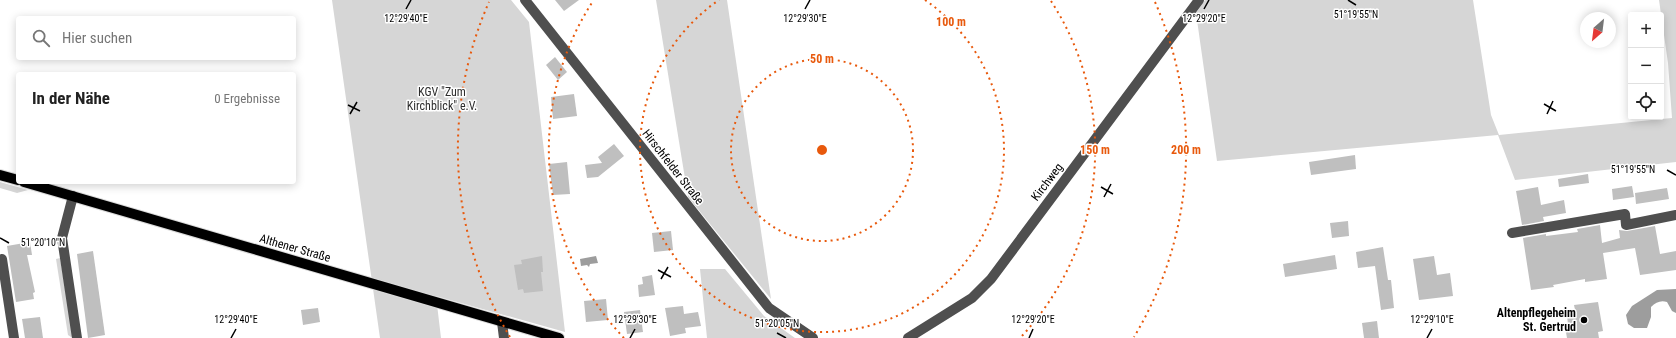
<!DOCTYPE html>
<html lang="de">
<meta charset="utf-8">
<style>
body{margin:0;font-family:"Roboto Condensed",sans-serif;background:#f6f6f6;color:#222}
.controls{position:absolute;right:12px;top:12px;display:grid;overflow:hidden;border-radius:4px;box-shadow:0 2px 10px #0003}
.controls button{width:36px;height:36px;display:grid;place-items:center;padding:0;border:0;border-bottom:1px solid #e0e0e0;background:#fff;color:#222;font:20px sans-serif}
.compass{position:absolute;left:1580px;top:12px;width:36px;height:36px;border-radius:50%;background:#fff;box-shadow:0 2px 10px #0003;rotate:208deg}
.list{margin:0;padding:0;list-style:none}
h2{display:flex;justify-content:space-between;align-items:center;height:52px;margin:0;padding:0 16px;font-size:17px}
h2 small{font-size:13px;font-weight:400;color:#767676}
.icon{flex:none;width:22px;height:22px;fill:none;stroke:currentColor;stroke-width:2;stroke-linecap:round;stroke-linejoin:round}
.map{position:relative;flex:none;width:1676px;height:338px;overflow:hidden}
.search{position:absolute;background:#fff;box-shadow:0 2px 10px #0003;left:16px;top:16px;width:280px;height:44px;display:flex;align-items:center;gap:10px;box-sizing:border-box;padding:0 14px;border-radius:4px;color:#767676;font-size:15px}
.panel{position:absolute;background:#fff;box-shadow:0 2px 10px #0003;left:16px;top:72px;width:280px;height:112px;border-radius:4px}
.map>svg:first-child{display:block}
.green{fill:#d6d6d6}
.water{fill:#9d9d9d}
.building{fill:#bfbfbf}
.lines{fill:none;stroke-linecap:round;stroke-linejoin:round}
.major-casing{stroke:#dbdbdb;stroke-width:12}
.minor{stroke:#4f4f4f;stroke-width:10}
.major{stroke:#000;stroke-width:10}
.ticks{fill:none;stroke:#000;stroke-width:1.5}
.ring{fill:none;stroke:#e8590c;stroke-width:2;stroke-dasharray:2 4}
.poi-dot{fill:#000;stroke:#fff;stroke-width:1.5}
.labels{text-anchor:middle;stroke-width:3;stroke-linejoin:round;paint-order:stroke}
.park-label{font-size:12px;fill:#2d2d2d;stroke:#fff}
.street-label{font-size:12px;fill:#000;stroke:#fff}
.poi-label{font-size:12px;font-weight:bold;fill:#000;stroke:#fff;text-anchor:end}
.ticks-label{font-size:10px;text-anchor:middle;fill:#000;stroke:#fff;stroke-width:3;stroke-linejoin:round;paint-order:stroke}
.centre{fill:#e8590c;stroke:#fff;stroke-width:2}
.ring-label{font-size:12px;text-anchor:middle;font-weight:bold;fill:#e8590c;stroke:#fff;stroke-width:3;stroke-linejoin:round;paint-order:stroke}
</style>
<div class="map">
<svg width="1676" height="338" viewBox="0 0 1676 338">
<rect width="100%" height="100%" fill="#fff"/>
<g class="green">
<path d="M332 0H511L529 22 565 332 436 296 441 338H380Z"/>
<path d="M656 0H727L771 299 688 197Z"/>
<path d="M1205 0H1473L1491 115 1499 135 1672 118 1668 63 1659 0H1676V162L1515 180 1498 135 1217 161 1196 13Z"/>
<path d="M0 182 28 190 17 193 0 188Z"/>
<path d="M60 258 73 336 71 337 68 335 56 259Z"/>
<path d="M700 269H725L764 316 795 338H707Z"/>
</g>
<g class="water">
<path d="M596 256 598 263 590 264 589 267 587 265 581 266 580 259Z"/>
<path d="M1676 289V313L1672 311 1667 302C1661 300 1656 302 1651 307V317L1647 328H1634L1628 324 1626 315 1632 306 1657 290Z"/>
</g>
<g class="building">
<path d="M555 0H579L564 11Z"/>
<path d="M555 57 567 72 558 80 546 65Z"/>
<path d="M574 94 577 116 553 119 551 97Z"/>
<path d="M614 144 624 156 598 177 587 178 585 165 602 163 598 157Z"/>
<path d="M1355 155 1356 169 1311 175 1309 162Z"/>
<path d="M567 162 570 194 553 195 549 164Z"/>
<path d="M1588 174 1589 183 1559 187 1558 179Z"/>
<path d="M1632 186 1634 197 1613 200 1612 189Z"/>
<path d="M1538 187 1541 205 1564 200 1566 213 1543 217 1544 221 1522 225 1516 191Z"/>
<path d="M1667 188 1669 199 1636 204 1635 193Z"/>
<path d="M1348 221 1349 236 1332 238 1330 223Z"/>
<path d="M1600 225 1602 243 1620 238 1619 230 1627 231 1655 226 1660 254 1676 251V270L1640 275 1635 248 1603 253 1607 279 1585 282V279L1553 285 1554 287 1531 290 1523 238 1546 234V236L1578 232 1577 229Z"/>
<path d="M671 231 673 250 654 252 652 233Z"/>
<path d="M30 242 32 255H27L35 292 33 293 34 299 16 302 7 246Z"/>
<path d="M1383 247 1388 280H1391L1394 308 1381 310 1375 266 1358 268 1356 252Z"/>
<path d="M93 251 105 335 88 338 77 254Z"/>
<path d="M1335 255 1337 269 1285 277 1283 264Z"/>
<path d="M542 256 543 272H541L543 291 524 293 523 289 518 290 514 265 522 264 521 260Z"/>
<path d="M1434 256 1437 275 1450 273 1453 296 1419 300 1413 259Z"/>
<path d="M652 275 655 295 639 297 638 285 643 284 642 277Z"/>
<path d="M606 299 608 320 586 322 584 301Z"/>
<path d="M1598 302 1603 331 1598 332 1599 338H1567L1565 327 1568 324 1567 316 1576 315 1574 305Z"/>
<path d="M683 306 684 314 698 312 701 326 685 328 686 333 670 336 665 308Z"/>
<path d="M318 308 320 322 303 325 301 310Z"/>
<path d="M640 310 643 332 627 334 624 312Z"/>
<path d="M40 317 43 338H25L22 319Z"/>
<path d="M1377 321 1379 338H1364L1362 323Z"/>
</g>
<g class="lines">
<defs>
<g id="major">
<path d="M0 175 18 180"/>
<path d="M24 182 559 338"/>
</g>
</defs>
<use href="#major" class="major-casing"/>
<g class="minor">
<path d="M525 0 769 308 813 338"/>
<path d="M73 196 62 238 77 338"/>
<path d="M1512 233 1625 214 1626 225 1676 215"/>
<path d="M2 259 14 338"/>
<path d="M502 322 504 338"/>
<path d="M908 338 972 298 991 279 1199 0"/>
</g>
<use href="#major" class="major"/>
</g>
<path class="ticks" d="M1348 0 1356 5M406 9 411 0M805 9 810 0M1204 9 1209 0M1544 104 1556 111M348 105 360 111M350 114 357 102M1547 114 1553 101M1667 170 1676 175M1101 187 1113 194M1104 197 1111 184M0 238 9 243M658 270 671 277M661 279 668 267M777 333 786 338M231 338 236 329M630 338 635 329M1029 338 1033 329M1427 338 1432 329"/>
<g class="ring">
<circle cx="822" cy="150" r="91"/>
<path d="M925 0A182 182 0 1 1 719 0"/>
<path d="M624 338A273 273 0 0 1 593 1M1051 1A273 273 0 0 1 1020 338"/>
<path d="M510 337A364 364 0 0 1 489 2M1155 2A364 364 0 0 1 1134 337"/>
</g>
<circle class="poi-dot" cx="1584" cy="320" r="4"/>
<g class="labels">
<g class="park-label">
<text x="442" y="96">KGV "Zum<tspan x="442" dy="14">Kirchblick" e.V.</tspan></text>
</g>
<g class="street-label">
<text transform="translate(673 167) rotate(52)" y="4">Hirschfelder Straße</text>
<text transform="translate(1047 182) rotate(-53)" y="4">Kirchweg</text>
<text transform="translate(295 248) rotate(16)" y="4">Althener Straße</text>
</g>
<g class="poi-label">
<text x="1576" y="317">Altenpflegeheim<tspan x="1576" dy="14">St. Gertrud</tspan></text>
</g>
</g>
<g class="ticks-label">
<text x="1356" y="18">51°19'55"N</text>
<text x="406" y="22">12°29'40"E</text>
<text x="805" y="22">12°29'30"E</text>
<text x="1204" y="22">12°29'20"E</text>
<text x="1633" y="173">51°19'55"N</text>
<text x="43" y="246">51°20'10"N</text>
<text x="236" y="323">12°29'40"E</text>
<text x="635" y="323">12°29'30"E</text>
<text x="1033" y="323">12°29'20"E</text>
<text x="1432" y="323">12°29'10"E</text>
<text x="777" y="327">51°20'05"N</text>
</g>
<circle cx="822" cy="150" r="6" class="centre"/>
<g class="ring-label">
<text x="951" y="26">100 m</text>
<text x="822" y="63">50 m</text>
<text x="1095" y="154">150 m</text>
<text x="1186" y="154">200 m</text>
</g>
</svg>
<div class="controls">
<button>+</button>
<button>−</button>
<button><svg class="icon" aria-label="locate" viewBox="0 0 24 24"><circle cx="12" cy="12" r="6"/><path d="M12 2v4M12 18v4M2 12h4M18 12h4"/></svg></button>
</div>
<svg class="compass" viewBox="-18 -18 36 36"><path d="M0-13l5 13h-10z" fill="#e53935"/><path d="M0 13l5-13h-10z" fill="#767676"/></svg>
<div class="search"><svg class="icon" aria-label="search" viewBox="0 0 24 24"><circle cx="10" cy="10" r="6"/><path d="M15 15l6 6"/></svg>Hier suchen</div>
<section class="panel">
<h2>In der Nähe<small>0 Ergebnisse</small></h2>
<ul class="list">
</ul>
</section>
</div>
